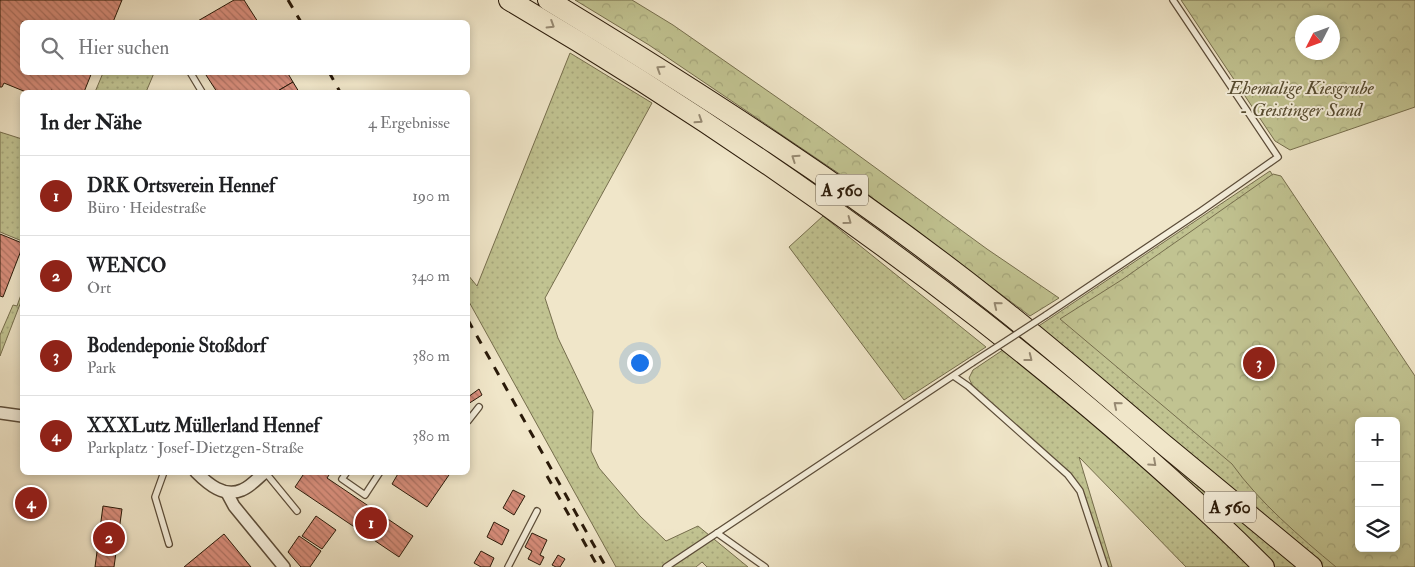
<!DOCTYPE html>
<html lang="de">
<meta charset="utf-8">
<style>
body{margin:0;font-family:"IM FELL Double Pica",serif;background:#f6f6f6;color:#202124}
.controls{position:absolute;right:15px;bottom:15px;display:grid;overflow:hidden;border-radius:8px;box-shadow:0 2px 8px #0003}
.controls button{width:45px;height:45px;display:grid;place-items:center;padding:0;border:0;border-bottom:1px solid #e0e0e0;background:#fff;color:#202124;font:25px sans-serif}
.compass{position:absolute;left:1295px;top:15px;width:45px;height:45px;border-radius:50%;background:#fff;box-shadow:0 2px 8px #0003;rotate:228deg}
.you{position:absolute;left:639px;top:362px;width:18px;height:18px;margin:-12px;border:4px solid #fff;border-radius:50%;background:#1a73e8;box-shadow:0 0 0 8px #1a73e833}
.badge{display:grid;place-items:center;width:32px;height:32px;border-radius:50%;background:#8f2418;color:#fff;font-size:16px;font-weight:700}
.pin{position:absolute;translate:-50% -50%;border:2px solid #fff;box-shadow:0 1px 5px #0006}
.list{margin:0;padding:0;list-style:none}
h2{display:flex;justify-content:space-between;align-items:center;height:65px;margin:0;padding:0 20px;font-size:21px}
h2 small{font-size:16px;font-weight:400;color:#757577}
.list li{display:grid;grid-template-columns:32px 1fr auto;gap:15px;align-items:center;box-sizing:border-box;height:80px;padding:0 20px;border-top:1px solid #e0e0e0}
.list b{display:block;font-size:19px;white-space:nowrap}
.list p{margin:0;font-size:16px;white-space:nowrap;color:#757577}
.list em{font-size:16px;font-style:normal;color:#757577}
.icon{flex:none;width:28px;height:28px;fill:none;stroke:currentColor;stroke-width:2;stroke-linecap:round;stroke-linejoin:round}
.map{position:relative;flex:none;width:1415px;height:567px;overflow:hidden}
.search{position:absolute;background:#fff;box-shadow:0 2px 8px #0003;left:20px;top:20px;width:450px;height:55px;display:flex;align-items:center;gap:12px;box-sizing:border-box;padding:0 18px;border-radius:8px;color:#757577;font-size:19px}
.panel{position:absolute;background:#fff;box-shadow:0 2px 8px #0003;left:20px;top:90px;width:450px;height:385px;border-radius:8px}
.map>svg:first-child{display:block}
.grass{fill:url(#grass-dots);stroke:#766e4d;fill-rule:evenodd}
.forest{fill:url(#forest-crowns);stroke:#766e4d;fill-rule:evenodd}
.building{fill:url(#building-back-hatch);stroke:#2a1a09}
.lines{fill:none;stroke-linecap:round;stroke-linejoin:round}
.service-casing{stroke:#5c4d39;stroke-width:8}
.minor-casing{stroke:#5c4d39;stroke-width:14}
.motorway-casing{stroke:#2a1a09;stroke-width:22}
.service{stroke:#f5efdc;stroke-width:5.5}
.minor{stroke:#f5efdc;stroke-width:11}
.motorway{stroke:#f0e6c9;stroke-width:20}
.rail{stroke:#2a1a09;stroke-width:3;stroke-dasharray:9 9;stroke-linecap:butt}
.service-bridge-casing{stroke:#5c4d39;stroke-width:8;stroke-linecap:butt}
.service-bridge{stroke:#f5efdc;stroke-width:5.5}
.oneway{stroke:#978a73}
.labels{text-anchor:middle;stroke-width:4;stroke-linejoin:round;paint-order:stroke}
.shield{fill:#f5efdc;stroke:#675a48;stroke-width:1}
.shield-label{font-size:18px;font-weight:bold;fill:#2a1a09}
.park-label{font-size:19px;font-style:italic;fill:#574d32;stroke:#f5efdc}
</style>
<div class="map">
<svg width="1415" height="567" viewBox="0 0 1415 567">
<defs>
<pattern id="grass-dots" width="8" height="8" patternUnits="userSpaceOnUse" patternTransform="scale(1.25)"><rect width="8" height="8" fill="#c1c391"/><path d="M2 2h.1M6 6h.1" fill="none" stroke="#a6a77c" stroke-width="1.8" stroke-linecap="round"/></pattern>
<pattern id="forest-crowns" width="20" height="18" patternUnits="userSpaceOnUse" patternTransform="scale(1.25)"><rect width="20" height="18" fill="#c1c391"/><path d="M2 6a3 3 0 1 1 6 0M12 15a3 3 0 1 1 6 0" fill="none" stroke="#a6a77c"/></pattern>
<pattern id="building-back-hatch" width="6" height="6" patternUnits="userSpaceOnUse" patternTransform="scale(1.25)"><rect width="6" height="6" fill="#d98e7c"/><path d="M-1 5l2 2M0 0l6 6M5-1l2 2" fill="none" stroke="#b07364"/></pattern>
</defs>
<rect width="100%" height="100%" fill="#f0e6c9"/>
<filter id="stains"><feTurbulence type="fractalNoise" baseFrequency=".004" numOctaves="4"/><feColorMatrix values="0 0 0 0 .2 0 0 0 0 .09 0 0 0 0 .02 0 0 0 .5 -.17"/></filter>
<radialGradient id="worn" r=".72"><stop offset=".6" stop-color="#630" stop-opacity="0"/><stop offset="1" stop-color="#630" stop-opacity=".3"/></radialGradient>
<g class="grass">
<path d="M570 53 652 103 545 298 558 338 593 411 591 451 599 468 640 516 666 541 698 526 748 567H707L702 562 696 567H616L468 300V275L477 286Z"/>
<path d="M103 73V72L154 73 146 92H95Z"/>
<path d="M0 132 22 139V241L0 232Z"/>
<path d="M1270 171 1415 389V567H1186L1079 457 1112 567H1104L1079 492 1067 476 973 387 969 378 973 370ZM1359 421H1396V548H1359Z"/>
<path d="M823 216 986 347 904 400 789 247Z"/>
<path d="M22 292V299L0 356V335L13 305 17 306Z"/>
</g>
<g class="forest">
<path d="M575 0H632L673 25 821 128 987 249 1059 298 1030 316 847 179 649 45Z"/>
<path d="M1181 0H1415V107L1290 150 1275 141ZM1332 22V52H1302V22Z"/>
<path d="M1273 174 1281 176 1415 376V567H1336C1300 537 1259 502 1232 464L1060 319 1123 279ZM1359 421H1396V548H1359Z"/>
</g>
<g class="building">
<path d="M0 0H122L113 22H22V72H92L84 92H57L51 90 50 92H26L4 83 2 87H0Z"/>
<path d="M234 0H244L258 22H196Z"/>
<path d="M210 72H287L293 82 276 92H217L206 75Z"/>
<path d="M293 82 299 92H276Z"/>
<path d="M0 234 22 243V248L3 297 0 296Z"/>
<path d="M479 389 482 395 468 404V397Z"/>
<path d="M305 472H331L327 478 413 536 399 557 295 487Z"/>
<path d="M399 472H451L427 507 392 484Z"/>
<path d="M513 490 525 496 514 515 503 508Z"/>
<path d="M103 506 122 509 114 567H95Z"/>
<path d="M316 516 336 530 322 549 302 536Z"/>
<path d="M494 522 509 530 502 545 487 537Z"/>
<path d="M532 533 547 540 540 555 544 557 540 565 528 559 532 551 525 547Z"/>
<path d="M224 534 251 567H184Z"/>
<path d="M299 536 321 551 310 567H301L288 552Z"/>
<path d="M481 551 494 558 490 567H481L474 563Z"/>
<path d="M558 555 565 559 560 567H556L552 565Z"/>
</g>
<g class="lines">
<defs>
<g id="service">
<path d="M190 72 202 92"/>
<path d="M1046 315 1201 211 1278 157 1173 0"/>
<path d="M955 377 968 386 1068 475 1080 491 1105 567"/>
<path d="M468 421 479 407"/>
<path d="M164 472 155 497 169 544"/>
<path d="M265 472 297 511"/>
<path d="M347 472 342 479 365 495 380 472"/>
<path d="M717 533 765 567"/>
<path d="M508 567 537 511"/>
<path d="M666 567 972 363"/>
</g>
<g id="minor">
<path d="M0 413 22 416"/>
<path d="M196 472C208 484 224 498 242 490 250 487 258 478 265 472"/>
<path d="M227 493 234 506 284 567"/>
</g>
<g id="motorway">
<path d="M509 0C673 96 831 204 981 320 1079 397 1175 478 1264 567"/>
<path d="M548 0C701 93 852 190 992 301 1052 348 1110 399 1168 448 1216 488 1264 527 1312 567"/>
</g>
</defs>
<use href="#service" class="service-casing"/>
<use href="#minor" class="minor-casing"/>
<use href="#motorway" class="motorway-casing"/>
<use href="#service" class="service"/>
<use href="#minor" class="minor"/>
<use href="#motorway" class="motorway"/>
<g class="rail">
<path d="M288 0 301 22"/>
<path d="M329 72 340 92"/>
<path d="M468 320 606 567"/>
<path d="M547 476 598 567"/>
</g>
<defs>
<path id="service-bridge" d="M972 363 1046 315"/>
</defs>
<use href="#service-bridge" class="service-bridge-casing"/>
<use href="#service-bridge" class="service-bridge"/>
</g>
<defs><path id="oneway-chevron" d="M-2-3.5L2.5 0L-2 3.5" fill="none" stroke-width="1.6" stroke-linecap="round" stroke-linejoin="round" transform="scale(1.25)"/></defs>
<g class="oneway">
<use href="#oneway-chevron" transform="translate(551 25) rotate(32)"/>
<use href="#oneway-chevron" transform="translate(660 69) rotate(-147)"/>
<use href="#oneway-chevron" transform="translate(699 120) rotate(33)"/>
<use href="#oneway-chevron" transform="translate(795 158) rotate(-146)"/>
<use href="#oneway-chevron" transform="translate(848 221) rotate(36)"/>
<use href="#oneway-chevron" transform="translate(997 305) rotate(-141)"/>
<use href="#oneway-chevron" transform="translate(1029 358) rotate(38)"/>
<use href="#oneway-chevron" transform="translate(1117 405) rotate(-140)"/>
<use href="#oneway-chevron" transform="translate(1153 463) rotate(42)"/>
</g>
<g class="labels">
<g class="shield">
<rect x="816" y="174.5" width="52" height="31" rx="4"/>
<rect x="1204" y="491.5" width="52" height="31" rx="4"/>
</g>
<g class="shield-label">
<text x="842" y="196">A 560</text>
<text x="1230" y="513">A 560</text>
</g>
<g class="park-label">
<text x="1301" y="94">Ehemalige Kiesgrube<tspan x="1301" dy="22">- Geistinger Sand</tspan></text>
</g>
</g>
<rect width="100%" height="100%" filter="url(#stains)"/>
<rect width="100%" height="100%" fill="url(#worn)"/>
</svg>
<div class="controls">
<button>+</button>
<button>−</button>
<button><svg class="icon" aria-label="layers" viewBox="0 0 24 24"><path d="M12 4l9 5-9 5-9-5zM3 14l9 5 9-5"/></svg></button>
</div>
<svg class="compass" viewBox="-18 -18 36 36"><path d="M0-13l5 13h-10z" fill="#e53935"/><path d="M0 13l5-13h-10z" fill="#757577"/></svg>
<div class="you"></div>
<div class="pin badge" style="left:371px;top:523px">1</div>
<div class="pin badge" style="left:109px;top:538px">2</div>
<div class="pin badge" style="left:1259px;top:363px">3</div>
<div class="pin badge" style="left:31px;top:503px">4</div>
<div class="search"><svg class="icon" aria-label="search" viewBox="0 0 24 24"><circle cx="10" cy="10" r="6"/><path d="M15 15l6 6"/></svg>Hier suchen</div>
<section class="panel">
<h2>In der Nähe<small>4 Ergebnisse</small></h2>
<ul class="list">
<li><span class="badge">1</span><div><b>DRK Ortsverein Hennef</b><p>Büro · Heidestraße</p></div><em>190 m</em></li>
<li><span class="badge">2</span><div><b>WENCO</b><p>Ort</p></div><em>340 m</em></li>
<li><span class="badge">3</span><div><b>Bodendeponie Stoßdorf</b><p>Park</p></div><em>380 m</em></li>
<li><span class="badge">4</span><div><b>XXXLutz Müllerland Hennef</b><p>Parkplatz · Josef-Dietzgen-Straße</p></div><em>380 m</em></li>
</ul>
</section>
</div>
